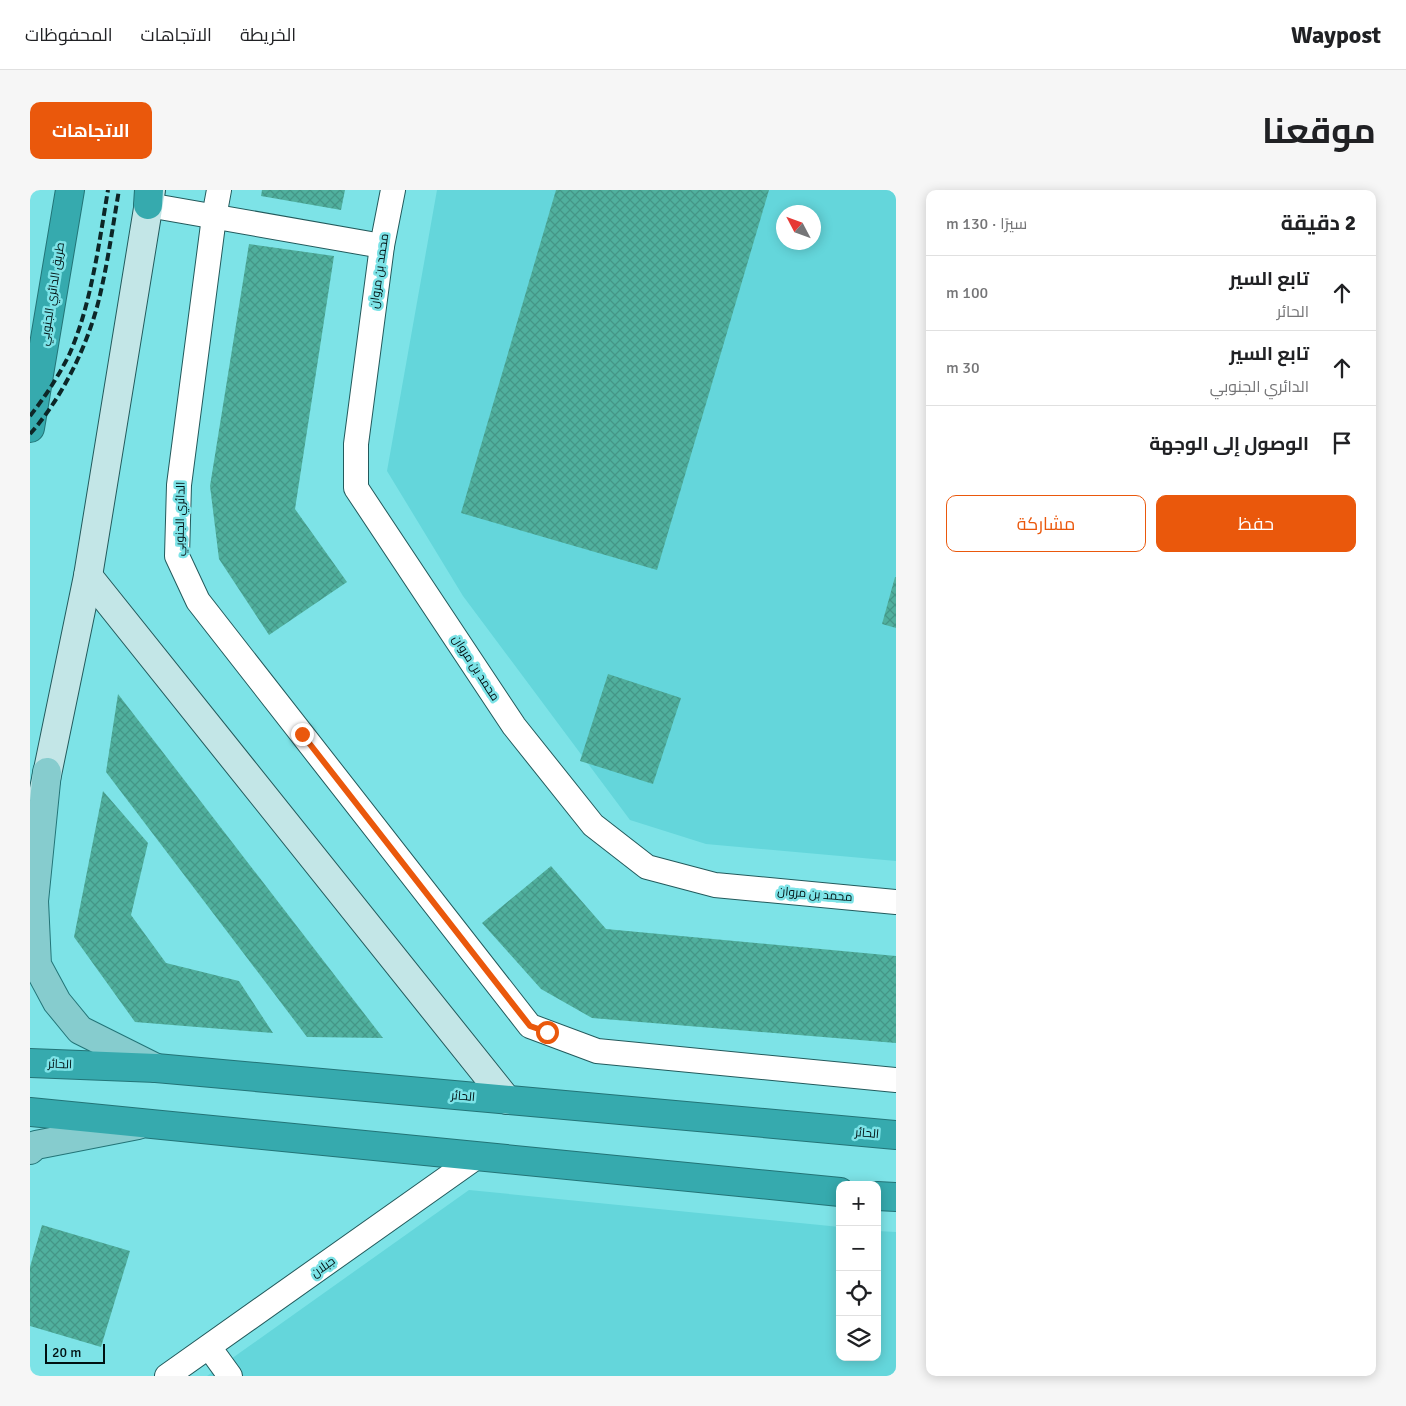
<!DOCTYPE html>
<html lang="ar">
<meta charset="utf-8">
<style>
body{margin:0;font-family:Signika,Cairo,sans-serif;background:#f6f6f6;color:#202124;direction:rtl}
.controls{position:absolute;right:15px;bottom:15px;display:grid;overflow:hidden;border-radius:10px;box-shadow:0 2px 12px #0003}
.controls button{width:45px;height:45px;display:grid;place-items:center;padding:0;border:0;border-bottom:1px solid #e0e0e0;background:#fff;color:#202124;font:25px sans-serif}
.compass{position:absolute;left:746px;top:15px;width:45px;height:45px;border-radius:50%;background:#fff;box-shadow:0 2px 12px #0003;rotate:311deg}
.scale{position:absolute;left:15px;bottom:12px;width:60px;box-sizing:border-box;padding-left:5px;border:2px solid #001011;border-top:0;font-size:14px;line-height:18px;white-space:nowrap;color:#001011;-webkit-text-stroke:4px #7de3e7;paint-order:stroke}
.stop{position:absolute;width:15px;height:15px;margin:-11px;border:4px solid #ea580c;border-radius:50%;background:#fff}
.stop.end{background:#ea580c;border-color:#fff;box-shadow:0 1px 5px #0008}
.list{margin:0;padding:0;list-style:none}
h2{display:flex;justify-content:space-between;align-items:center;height:65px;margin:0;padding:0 20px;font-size:21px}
h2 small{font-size:16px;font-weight:400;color:#757577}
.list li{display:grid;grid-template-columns:32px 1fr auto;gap:15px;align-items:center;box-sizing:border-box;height:75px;padding:0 20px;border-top:1px solid #e0e0e0}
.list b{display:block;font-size:19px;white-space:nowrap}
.list p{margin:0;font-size:16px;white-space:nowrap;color:#757577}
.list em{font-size:16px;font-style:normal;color:#757577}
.actions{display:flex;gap:10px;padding:15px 20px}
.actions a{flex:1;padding:11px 0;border:1px solid #ea580c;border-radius:10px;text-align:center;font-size:18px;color:#ea580c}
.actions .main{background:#ea580c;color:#fff}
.icon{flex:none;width:28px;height:28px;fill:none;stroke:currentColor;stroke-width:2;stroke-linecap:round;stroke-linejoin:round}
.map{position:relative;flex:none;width:866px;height:1186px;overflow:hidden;direction:ltr;border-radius:10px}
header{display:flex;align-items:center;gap:30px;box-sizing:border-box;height:70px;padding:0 25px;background:#fff;border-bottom:1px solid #e0e0e0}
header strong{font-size:24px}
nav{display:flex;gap:28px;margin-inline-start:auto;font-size:18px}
.intro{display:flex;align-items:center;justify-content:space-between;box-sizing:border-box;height:120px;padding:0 30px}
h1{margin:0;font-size:35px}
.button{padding:12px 22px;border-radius:10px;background:#ea580c;color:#fff;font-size:18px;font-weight:700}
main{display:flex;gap:30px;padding:0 30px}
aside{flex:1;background:#fff;border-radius:10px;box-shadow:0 2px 12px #0003}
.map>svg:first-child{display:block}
.built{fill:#64d6db;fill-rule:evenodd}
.building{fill:url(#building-cross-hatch)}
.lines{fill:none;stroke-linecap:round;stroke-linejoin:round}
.street-casing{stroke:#235a5c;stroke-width:26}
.secondary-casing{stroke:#235a5c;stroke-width:30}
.primary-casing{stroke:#237477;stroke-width:30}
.highway-casing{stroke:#237477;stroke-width:30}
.street{stroke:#fff;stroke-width:24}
.secondary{stroke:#c3e6e7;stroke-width:28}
.primary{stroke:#86ccce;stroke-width:28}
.highway{stroke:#36aaae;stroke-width:28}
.rail{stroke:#0d2627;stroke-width:4;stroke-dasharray:8 4;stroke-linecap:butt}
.route{stroke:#ea580c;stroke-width:6}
.labels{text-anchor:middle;stroke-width:5;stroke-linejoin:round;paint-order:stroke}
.street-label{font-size:12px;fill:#001011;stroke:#7de3e7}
</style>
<header>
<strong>Waypost</strong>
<nav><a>الخريطة</a><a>الاتجاهات</a><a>المحفوظات</a></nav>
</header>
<div class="intro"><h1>موقعنا</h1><a class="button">الاتجاهات</a></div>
<main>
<aside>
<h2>2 دقيقة<small>سيرًا · 130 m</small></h2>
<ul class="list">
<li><svg class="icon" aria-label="ahead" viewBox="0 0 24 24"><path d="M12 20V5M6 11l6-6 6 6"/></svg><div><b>تابع السير</b><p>الحائر</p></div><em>100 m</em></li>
<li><svg class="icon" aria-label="ahead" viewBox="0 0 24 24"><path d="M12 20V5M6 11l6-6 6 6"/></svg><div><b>تابع السير</b><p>الدائري الجنوبي</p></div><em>30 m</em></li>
<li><svg class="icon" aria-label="arrive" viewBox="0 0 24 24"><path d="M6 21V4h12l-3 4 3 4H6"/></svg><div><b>الوصول إلى الوجهة</b></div></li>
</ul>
<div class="actions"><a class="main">حفظ</a><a>مشاركة</a></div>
</aside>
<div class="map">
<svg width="866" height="1186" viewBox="0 0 866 1186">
<defs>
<pattern id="building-cross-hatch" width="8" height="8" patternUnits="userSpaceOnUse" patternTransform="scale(1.25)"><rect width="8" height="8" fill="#50b09e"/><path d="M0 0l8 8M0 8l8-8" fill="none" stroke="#449687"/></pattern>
</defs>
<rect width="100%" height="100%" fill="#7de3e7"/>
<g class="built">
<path d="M407 0H866V671L676 654 600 630 433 406 357 281ZM754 22H784V52H754Z"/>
<path d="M439 1000 810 1037V1167H847V1041L866 1042V1186H177Z"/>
</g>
<g class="building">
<path d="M232 0H315L311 20 231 6Z"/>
<path d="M526 0H739L627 380 431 323Z"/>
<path d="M219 54 304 66 265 319 317 392 239 445 189 369 180 296Z"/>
<path d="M865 387H866V438L852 434Z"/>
<path d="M578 484 651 508 623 594 550 571Z"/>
<path d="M88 504 353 848 277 847 76 582Z"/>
<path d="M73 601 118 653 101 725 136 773 209 791 243 843 105 832 44 747Z"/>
<path d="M521 676 576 739 866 766V853L562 828 511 799 452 733Z"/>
<path d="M12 1035 100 1061 71 1157 0 1136V1077Z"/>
</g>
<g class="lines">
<defs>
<g id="street">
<path d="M189 0 184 27 149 295 147 366 168 411 500 836 567 861 866 890"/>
<path d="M363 0 352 56 326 254V298L484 536 563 635 617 677 685 695 866 712"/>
<path d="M118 15 352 56"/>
<path d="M179 1157 200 1186"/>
<path d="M137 1186 448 966"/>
</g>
<g id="secondary">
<path d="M58 386 477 910"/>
<path d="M13 604 58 386 121 0"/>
</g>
<g id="primary">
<path d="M17 582 4 711 7 775 27 812 50 840 126 878"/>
<path d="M0 960 6 955 108 935"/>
</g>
<g id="highway">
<path d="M118 15 119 0"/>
<path d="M0 238 40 0"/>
<path d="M0 873 126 878 866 945"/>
<path d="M0 922 810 1002"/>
<path d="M847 1006 866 1007"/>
</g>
</defs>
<use href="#street" class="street-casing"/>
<use href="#secondary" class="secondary-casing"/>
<use href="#primary" class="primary-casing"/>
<use href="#highway" class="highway-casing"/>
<use href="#street" class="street"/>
<use href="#secondary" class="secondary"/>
<use href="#primary" class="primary"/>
<use href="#highway" class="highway"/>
<g class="rail">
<path d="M0 226C15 207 28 187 39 165 61 116 69 53 78 0"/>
<path d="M0 244C33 207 59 153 70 105 78 71 83 35 89 0"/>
</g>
</g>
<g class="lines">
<path class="route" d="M272 544 500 836 517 842"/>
</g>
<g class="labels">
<g class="street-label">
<text transform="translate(349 81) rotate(-82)" y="4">محمد بن مروان</text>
<text transform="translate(22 104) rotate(-81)" y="4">طريق الدائري الجنوبي</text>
<text transform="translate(150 329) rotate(-89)" y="4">الدائري الجنوبي</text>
<text transform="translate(446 478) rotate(57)" y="4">محمد بن مروان</text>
<text transform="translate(785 704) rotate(5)" y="4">محمد بن مروان</text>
<text transform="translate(30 874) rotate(2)" y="4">الحائر</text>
<text transform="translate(433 906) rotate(5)" y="4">الحائر</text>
<text transform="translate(837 943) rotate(5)" y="4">الحائر</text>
<text transform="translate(293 1077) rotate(-35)" y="4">جبلان</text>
</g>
</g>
</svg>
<div class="controls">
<button>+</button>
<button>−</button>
<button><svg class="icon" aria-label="locate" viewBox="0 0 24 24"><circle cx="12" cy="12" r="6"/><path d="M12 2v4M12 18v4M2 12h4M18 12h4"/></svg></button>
<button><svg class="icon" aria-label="layers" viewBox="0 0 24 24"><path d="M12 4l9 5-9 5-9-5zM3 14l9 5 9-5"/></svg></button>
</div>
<svg class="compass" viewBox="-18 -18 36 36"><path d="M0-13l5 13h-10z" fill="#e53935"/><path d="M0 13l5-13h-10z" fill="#757577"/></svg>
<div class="scale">20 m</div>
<div class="stop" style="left:517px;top:842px"></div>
<div class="stop end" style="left:272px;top:544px"></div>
</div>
</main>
